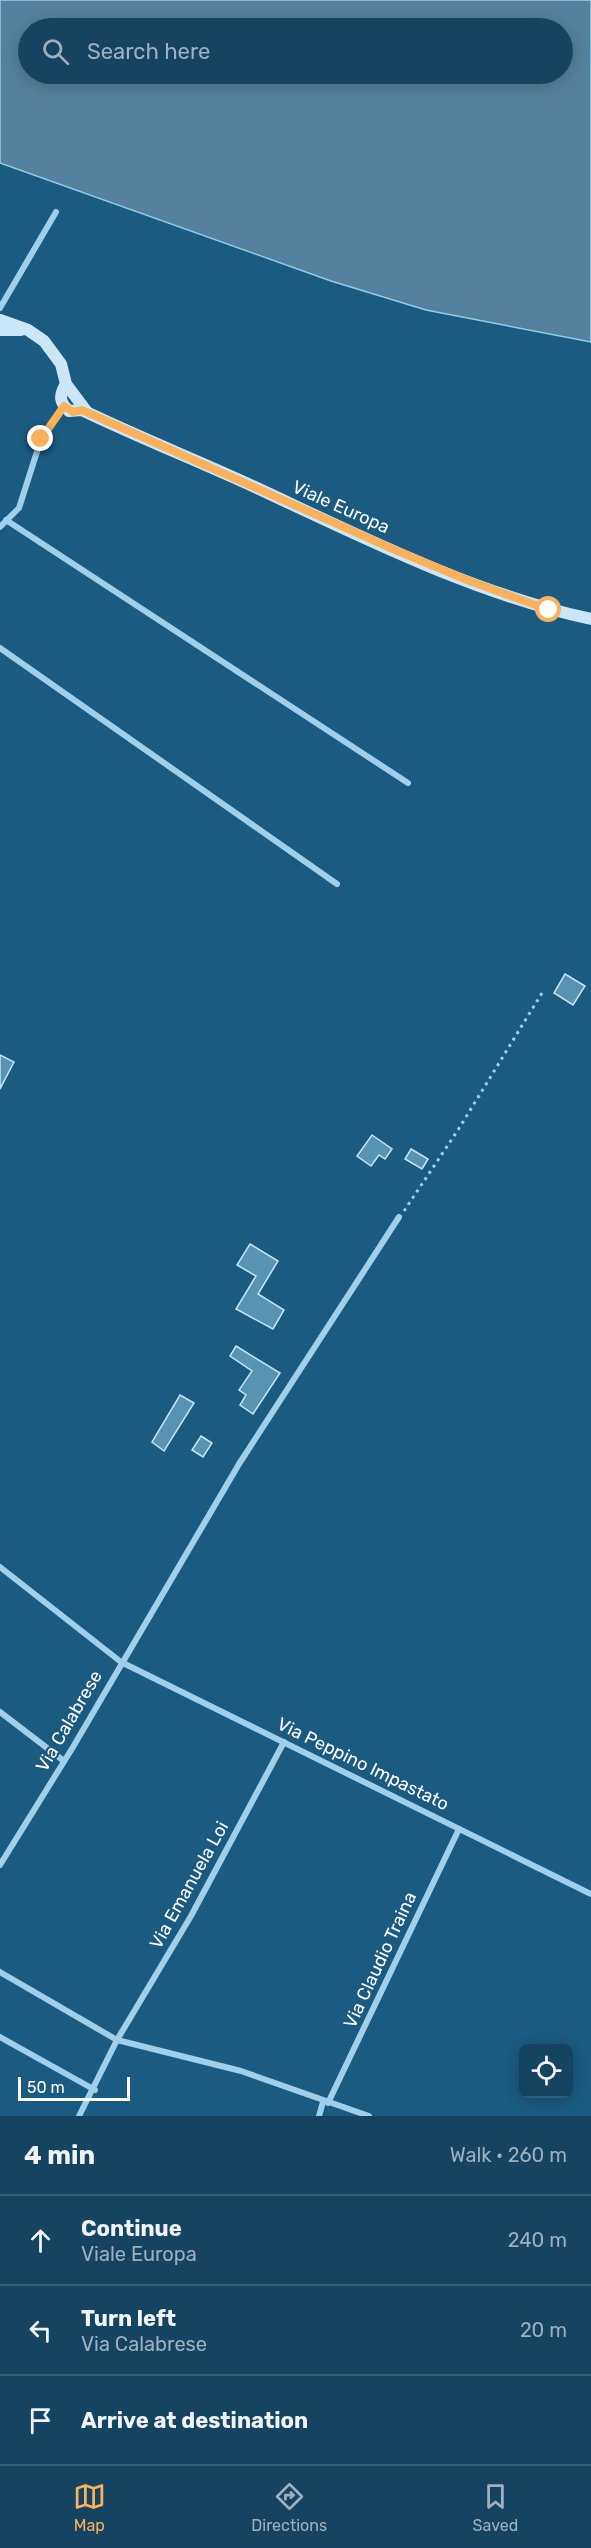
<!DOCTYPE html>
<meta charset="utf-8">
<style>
body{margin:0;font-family:Rubik,sans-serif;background:#214e6a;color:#f1f3f6}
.controls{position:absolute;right:18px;bottom:18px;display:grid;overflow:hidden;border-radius:9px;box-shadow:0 3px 15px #0003}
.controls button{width:54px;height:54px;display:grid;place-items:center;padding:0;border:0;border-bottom:2px solid #335c76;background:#144461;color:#f1f3f6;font:30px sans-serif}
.scale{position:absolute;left:18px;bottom:15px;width:112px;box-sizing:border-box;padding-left:6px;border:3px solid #fff;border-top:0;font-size:16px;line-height:21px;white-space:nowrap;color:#fff;-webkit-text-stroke:4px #1b5a81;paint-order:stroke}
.stop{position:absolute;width:18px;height:18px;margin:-14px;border:4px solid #fbb05c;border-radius:50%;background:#fff}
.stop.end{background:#fbb05c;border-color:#fff;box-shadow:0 2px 6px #0008}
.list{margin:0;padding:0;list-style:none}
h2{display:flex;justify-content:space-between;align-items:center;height:78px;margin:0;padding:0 24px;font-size:26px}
h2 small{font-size:20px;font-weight:400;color:#9db0bd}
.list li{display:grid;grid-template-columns:39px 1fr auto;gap:18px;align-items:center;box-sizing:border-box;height:90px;padding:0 24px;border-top:2px solid #335c76}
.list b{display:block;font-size:22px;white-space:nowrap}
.list p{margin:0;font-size:20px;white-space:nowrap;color:#9db0bd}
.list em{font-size:20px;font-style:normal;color:#9db0bd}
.icon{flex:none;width:33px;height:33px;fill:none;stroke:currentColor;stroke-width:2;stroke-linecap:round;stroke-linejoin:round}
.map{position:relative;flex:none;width:591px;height:2116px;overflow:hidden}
.search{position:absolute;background:#144461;box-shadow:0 3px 15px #0003;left:18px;right:18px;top:18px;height:66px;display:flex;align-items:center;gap:15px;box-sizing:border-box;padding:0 21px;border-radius:33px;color:#9db0bd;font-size:22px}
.sheet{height:348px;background:#144461}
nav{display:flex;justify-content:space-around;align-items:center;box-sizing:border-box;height:84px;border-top:2px solid #335c76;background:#144461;font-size:16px;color:#9db0bd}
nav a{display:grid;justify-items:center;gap:3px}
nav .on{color:#fbb05c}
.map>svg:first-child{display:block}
.water{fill:#54829e;stroke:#92ccec;stroke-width:1.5;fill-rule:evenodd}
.building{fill:#5993b4;stroke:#c4e5f7;stroke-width:1.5}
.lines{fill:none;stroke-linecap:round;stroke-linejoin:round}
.path{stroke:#9fcfea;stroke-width:3;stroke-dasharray:3 4.5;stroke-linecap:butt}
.street{stroke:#9fcfea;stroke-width:6}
.secondary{stroke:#cbe6f7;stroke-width:12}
.route{stroke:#fbb05c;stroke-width:8}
.labels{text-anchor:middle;stroke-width:4.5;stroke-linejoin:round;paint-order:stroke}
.street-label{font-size:18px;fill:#fff;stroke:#1b5a81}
</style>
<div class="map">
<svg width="591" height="2116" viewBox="0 0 591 2116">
<rect width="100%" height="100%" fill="#1b5a81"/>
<path class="water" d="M0 0H591V342L426 310 331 281 0 163ZM28 28H562V74H28Z"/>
<g class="building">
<path d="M565 974 585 986 573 1005 554 993Z"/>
<path d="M0 1055 14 1062 0 1089Z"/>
<path d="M372 1135 392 1149 385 1159 379 1155 371 1166 357 1156Z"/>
<path d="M411 1149 428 1159 422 1169 405 1159Z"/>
<path d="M250 1244 278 1261 258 1294 284 1310 273 1329 236 1309 256 1276 237 1265Z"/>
<path d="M236 1346 280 1373 253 1414 240 1405 246 1395 239 1390 252 1371 230 1356Z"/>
<path d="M180 1395 194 1403 164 1451 152 1442Z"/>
<path d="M201 1436 212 1443 203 1457 192 1450Z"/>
</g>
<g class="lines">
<path class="path" d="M404 1211 458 1130 542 993"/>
<g class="street">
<path d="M0 308 56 212"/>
<path d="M6 520 408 783"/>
<path d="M0 527 19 508 41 439 64 406"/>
<path d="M0 648 337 884"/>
<path d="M0 1567 121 1662 591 1894"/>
<path d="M0 1712 64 1761"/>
<path d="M0 1865 73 1747 239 1464 399 1217"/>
<path d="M0 1972 117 2040 241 2071 369 2116"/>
<path d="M0 2037 95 2090"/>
<path d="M328 2103 459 1829"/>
<path d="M79 2116 117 2040 191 1916 284 1742"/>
<path d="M319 2116 323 2102"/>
</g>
<g class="secondary">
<path d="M0 320 28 330 44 341 61 364 66 384 87 412"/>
<path d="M0 330H21"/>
<path d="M66 384C59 395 59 402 69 411L82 410C140 438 199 461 257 488 364 538 475 594 591 619"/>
</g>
</g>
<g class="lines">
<path class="route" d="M41 439 64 406 73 412 82 410 395 550 467 580 549 610"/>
</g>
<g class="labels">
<g class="street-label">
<text transform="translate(341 507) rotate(24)" y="6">Viale Europa</text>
<text transform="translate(69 1721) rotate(-60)" y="6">Via Calabrese</text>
<text transform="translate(363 1764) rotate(26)" y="6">Via Peppino Impastato</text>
<text transform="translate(189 1885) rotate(-61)" y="6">Via Emanuela Loi</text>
<text transform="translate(380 1960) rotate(-65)" y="6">Via Claudio Traina</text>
</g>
</g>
</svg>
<div class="controls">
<button><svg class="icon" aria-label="locate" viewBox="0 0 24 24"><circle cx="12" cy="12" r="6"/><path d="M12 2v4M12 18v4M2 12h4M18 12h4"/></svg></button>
</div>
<div class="scale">50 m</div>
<div class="stop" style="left:549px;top:610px"></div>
<div class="stop end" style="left:41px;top:439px"></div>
<div class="search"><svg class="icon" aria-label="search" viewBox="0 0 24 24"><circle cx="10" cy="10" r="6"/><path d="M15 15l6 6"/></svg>Search here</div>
</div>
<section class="sheet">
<h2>4 min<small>Walk · 260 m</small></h2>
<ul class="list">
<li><svg class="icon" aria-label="ahead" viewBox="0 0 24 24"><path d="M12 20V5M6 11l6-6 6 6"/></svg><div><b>Continue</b><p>Viale Europa</p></div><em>240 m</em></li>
<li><svg class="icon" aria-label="left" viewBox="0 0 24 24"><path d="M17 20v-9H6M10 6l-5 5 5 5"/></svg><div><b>Turn left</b><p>Via Calabrese</p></div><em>20 m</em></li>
<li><svg class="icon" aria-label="arrive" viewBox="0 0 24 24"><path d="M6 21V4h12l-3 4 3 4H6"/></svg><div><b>Arrive at destination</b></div></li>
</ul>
</section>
<nav>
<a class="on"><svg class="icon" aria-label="map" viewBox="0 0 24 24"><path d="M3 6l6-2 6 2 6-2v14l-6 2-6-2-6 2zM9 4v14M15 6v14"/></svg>Map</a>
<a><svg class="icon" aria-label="directions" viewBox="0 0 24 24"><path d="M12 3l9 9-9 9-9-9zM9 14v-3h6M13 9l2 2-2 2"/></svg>Directions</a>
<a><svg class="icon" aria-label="saved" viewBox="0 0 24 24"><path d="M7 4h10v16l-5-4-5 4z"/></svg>Saved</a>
</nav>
